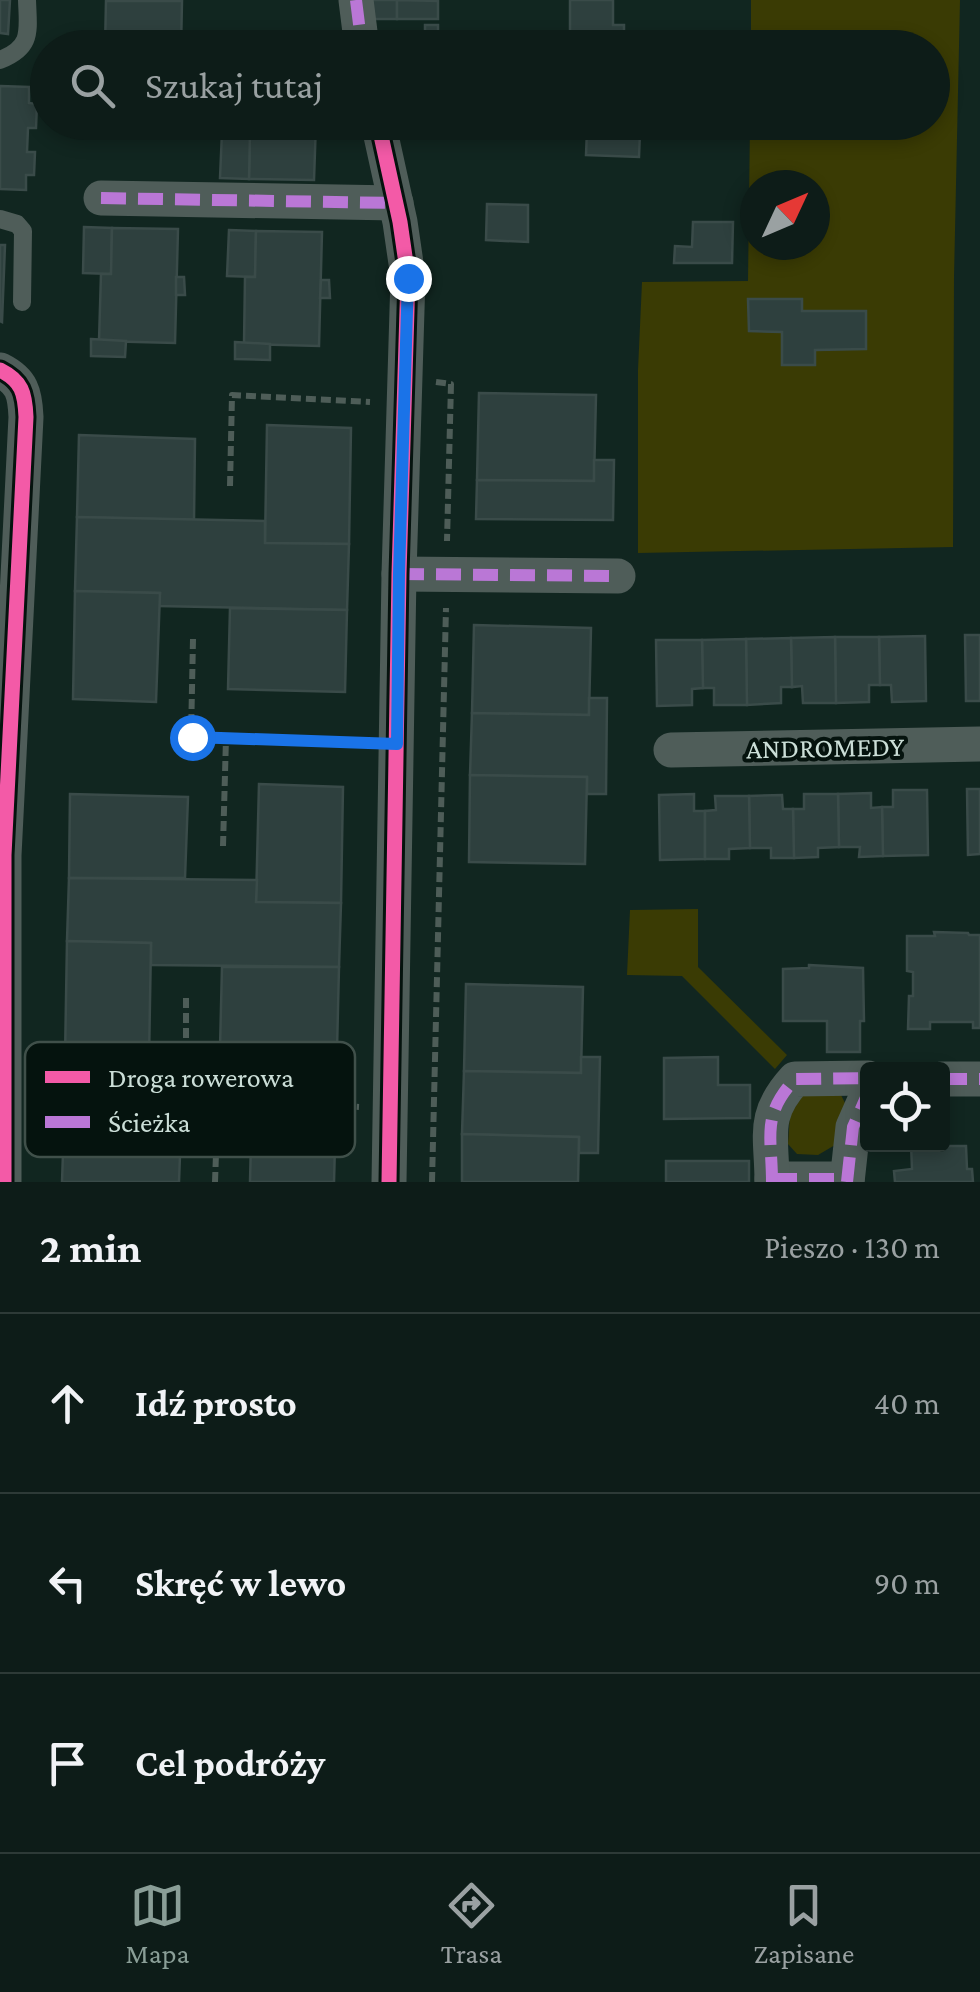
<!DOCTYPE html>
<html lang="pl">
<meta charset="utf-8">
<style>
body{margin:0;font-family:"Crimson Pro",serif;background:#162521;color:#f1f3f6}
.controls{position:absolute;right:30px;bottom:30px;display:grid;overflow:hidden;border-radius:10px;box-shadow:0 5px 15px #0003}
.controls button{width:90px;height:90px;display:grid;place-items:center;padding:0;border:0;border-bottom:2px solid #2d3a37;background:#0d1c18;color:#f1f3f6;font:50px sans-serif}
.compass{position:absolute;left:740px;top:170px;width:90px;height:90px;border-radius:50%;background:#0d1c18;box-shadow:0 5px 15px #0003;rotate:46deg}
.stop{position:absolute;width:30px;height:30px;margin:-22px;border:8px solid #1a73e8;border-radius:50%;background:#fff}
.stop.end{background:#1a73e8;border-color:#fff;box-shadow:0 2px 10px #0008}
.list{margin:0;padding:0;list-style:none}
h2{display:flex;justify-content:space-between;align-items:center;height:130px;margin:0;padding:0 40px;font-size:42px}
h2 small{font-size:32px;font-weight:400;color:#9aa1a2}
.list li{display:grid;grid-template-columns:65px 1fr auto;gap:30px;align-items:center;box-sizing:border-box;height:180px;padding:0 40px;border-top:2px solid #2d3a37}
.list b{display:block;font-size:38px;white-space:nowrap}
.list em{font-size:32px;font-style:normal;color:#9aa1a2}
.icon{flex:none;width:55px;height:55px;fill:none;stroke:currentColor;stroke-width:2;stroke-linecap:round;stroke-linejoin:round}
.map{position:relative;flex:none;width:980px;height:1182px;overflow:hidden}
.search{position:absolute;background:#0d1c18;box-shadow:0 5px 15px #0003;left:30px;right:30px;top:30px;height:110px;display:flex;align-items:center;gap:25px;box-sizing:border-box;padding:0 35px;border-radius:55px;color:#9aa1a2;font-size:38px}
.sheet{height:670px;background:#0d1c18}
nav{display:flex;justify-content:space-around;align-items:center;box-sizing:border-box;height:140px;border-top:2px solid #2d3a37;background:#0d1c18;font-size:28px;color:#9aa1a2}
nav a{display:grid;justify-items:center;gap:5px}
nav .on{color:#8a9e97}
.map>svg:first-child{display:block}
.green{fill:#3a3b04;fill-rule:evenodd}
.building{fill:#2e403e;stroke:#3a4b49;stroke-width:2.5}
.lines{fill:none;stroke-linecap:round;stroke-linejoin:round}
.path{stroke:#4e5d58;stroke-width:6;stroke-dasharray:10 5;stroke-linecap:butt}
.service{stroke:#4f5d59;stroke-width:18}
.minor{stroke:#4f5d59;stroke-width:35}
.quiet{stroke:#ba77d6;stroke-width:12;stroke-dasharray:25 12;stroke-linecap:butt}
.cycleway-casing{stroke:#05130e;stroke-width:21}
.cycleway{stroke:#f35aa7;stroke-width:15}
.route{stroke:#1a73e8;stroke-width:12}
.labels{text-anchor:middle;stroke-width:8;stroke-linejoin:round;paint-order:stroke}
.street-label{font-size:28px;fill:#cbded7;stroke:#05130e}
.key{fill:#05130e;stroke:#40504a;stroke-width:2.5}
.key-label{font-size:28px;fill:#cbded7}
</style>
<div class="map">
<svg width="980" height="1182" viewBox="0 0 980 1182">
<rect width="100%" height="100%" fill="#112620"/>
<g class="green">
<path d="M751 0H960L954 277 953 547 638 553V370L642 282 748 281 750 123 932 122V48L751 47ZM755 185H815V245H755Z"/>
<path d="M698 909V967L787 1055 775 1069 682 976 627 975 630 910Z"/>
<path d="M803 1095H841L846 1105 835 1145 818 1155 797 1154 788 1144 790 1115Z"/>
</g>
<g class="building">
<path d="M0 0H10L8 34 0 33Z"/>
<rect x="372" y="0" width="25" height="19"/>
<path d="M397 0 438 1V19H397Z"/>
<path d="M570 0H613V25H624V48H570Z"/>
<path d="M106 1H182L181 48H105Z"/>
<rect x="425" y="25" width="13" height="23"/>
<path d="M0 86 29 87V103L37 104 36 128H28L27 152H35L34 175H26V190L0 189Z"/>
<path d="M240 122H316L314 180 249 179 250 132H240Z"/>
<path d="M656 122H731V130H709L703 137 688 138 681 131H656Z"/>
<path d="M587 130 640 132 639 157 586 155Z"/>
<path d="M222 132H250L249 179 220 178Z"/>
<path d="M487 204 528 205V242L486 240Z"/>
<path d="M693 222H733L732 263H674L675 246 692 247Z"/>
<path d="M84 227 112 228 111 274 83 273Z"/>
<path d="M112 228 178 229 175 343 99 341 101 274H111Z"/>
<path d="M229 230 256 231 255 277 227 276Z"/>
<path d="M256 231 322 232 319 346 244 344 245 277H255Z"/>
<path d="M0 245H5L2 322 0 321Z"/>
<path d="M176 277H184L185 295H176Z"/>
<path d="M321 280H329L330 298H320Z"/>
<path d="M748 299H802V311H866V349L815 350V365H782V332L749 331Z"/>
<path d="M91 339 126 341 125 357 91 356Z"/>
<path d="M235 342 270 344V360L235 359Z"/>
<path d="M479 393 596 395 594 481 477 480Z"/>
<path d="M267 425 351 428 349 544 265 543Z"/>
<path d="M79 435 195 439 194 520 77 517Z"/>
<path d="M594 460H614L613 520 476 519 477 480 594 481Z"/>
<path d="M77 517 265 521V543L349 544 347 610 159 606 160 593 75 591Z"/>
<path d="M75 591 160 593 156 702 73 699Z"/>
<path d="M230 608 347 610 345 692 228 689Z"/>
<path d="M474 625 591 628 589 715 472 713Z"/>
<path d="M965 635H980V701H966Z"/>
<path d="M925 636 926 701 892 702 891 685H880L879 637Z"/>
<path d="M835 637H879L880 685H869V702L836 703Z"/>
<path d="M835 637 836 703H803L802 686 792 687 791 638Z"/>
<path d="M791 638 792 687H781V703L747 705 746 639Z"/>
<path d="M746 639 747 705H714V688H703L702 640Z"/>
<path d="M656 640H702L703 688 692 689V705L657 706Z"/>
<path d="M589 698H607L606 794H587V777L470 775 472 713 589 715Z"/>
<path d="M470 775 587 777 585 864 469 862Z"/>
<path d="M259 784 343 787 341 903 256 902Z"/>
<path d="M967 789H980V854L968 855Z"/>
<path d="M893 790H927L928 855 883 856 882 807H893Z"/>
<path d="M871 793V808L882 807 883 856 859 857 860 847H839L838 794Z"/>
<path d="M70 794 188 797 185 878H69Z"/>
<path d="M694 794V811H705V859L660 860 659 795Z"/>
<path d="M804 794H838L839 847 818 848V857L794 858 793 809H804Z"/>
<path d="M782 795 783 809H793L794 858H771V848H750L749 796Z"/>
<path d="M715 796H749L750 848 729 849V859H705V811L716 810Z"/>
<path d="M69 878 257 880 256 902 341 903 339 967 151 965V943L67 941Z"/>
<path d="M934 932 968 933 969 935H980V1028H973V1022H930V1029H908L909 996H913V972L907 971V936H935Z"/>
<path d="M67 941 151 943 149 1060 65 1058Z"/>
<path d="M809 965 863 968 864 1021H860V1052H827V1021H783V969L809 968Z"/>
<path d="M222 967H339L337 1050 220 1048Z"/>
<path d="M466 984 583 987 581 1073 464 1071Z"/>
<path d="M581 1057H600L598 1153H579V1137L462 1134 464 1071 581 1073Z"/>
<path d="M718 1057V1085H750V1118L664 1119V1058Z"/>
<path d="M462 1134 579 1137 578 1182H462Z"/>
<path d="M942 1137H945L946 1146H966L967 1169H972L973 1182H895L894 1171 912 1169 911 1144H942Z"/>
<path d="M251 1143 335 1145 334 1182H250Z"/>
<path d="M63 1153 180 1155 179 1182H62Z"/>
<rect x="666" y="1161" width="83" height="21"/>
</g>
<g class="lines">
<g class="path">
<path d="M436 382 451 384 447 541"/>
<path d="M230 486 232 395 370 402"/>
<path d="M193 639 191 737 366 743"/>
<path d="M223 846 226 738"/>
<path d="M186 998V1097L359 1107"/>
<path d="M215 1182 218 1098"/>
<path d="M432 1182 446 608"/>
</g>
<g class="service">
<path d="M0 60C33 47 28 31 27 0"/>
<path d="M0 219 17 224 23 231 22 302"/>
</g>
<g class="minor">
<path d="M356 0 362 48"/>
<path d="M378 122 400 222 408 277 399 574 389 1182"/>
<path d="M101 198 396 203"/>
<path d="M0 370C22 381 25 393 26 417L4 855V1182"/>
<path d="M399 574 618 576"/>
<path d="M671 750 980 744"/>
<path d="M942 1079H980"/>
<path d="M772 1179H847"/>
<path d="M772 1182C772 1136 761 1116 795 1079L868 1078"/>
<path d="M847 1182 853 1127 868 1093"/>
</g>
<g class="quiet">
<path d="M356 0 362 48"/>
<path d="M101 198 396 203"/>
<path d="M399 574 618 576"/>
<path d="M942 1079H980"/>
<path d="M772 1179H847"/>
<path d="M772 1182C772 1136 761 1116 795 1079L868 1078"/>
<path d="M847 1182 853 1127 868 1093"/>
</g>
<defs>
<g id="cycleway">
<path d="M378 122 400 222 408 277 399 574 389 1182"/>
<path d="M0 370C22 381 25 393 26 417L4 855V1182"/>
</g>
</defs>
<use href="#cycleway" class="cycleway-casing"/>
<use href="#cycleway" class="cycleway"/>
</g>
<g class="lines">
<path class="route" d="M192 737 397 744 399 574 408 278"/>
</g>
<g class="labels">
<g class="street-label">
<text transform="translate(825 747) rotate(-1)" y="10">ANDROMEDY</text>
</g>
</g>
<rect x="25" y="1042" width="330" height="115" rx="15" class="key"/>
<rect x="45" y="1071" width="45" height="12" fill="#f35aa7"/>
<rect x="45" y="1116" width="45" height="12" fill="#ba77d6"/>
<g class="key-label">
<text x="108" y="1087">Droga rowerowa</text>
<text x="108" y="1132">Ścieżka</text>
</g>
</svg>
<div class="controls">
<button><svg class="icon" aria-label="locate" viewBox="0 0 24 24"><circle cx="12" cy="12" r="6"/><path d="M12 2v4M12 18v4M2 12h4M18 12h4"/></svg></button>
</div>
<svg class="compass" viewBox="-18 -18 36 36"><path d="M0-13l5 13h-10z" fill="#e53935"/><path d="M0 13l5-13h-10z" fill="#9aa1a2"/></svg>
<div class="stop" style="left:192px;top:737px"></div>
<div class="stop end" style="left:408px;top:278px"></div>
<div class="search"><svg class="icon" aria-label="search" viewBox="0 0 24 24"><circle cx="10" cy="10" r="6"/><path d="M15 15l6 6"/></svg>Szukaj tutaj</div>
</div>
<section class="sheet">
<h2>2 min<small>Pieszo · 130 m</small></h2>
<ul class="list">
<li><svg class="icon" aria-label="ahead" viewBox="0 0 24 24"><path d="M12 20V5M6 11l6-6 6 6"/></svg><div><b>Idź prosto</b></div><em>40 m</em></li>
<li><svg class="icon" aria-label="left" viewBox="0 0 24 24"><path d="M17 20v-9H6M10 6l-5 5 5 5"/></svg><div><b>Skręć w lewo</b></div><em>90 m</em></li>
<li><svg class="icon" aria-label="arrive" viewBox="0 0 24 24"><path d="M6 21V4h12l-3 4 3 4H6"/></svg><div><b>Cel podróży</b></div></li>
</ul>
</section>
<nav>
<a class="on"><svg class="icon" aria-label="map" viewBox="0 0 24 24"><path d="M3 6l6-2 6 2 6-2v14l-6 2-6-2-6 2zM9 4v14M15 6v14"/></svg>Mapa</a>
<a><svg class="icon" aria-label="directions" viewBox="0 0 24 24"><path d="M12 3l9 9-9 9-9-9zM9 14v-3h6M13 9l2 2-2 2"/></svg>Trasa</a>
<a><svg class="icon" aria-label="saved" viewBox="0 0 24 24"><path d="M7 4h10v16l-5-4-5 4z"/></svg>Zapisane</a>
</nav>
